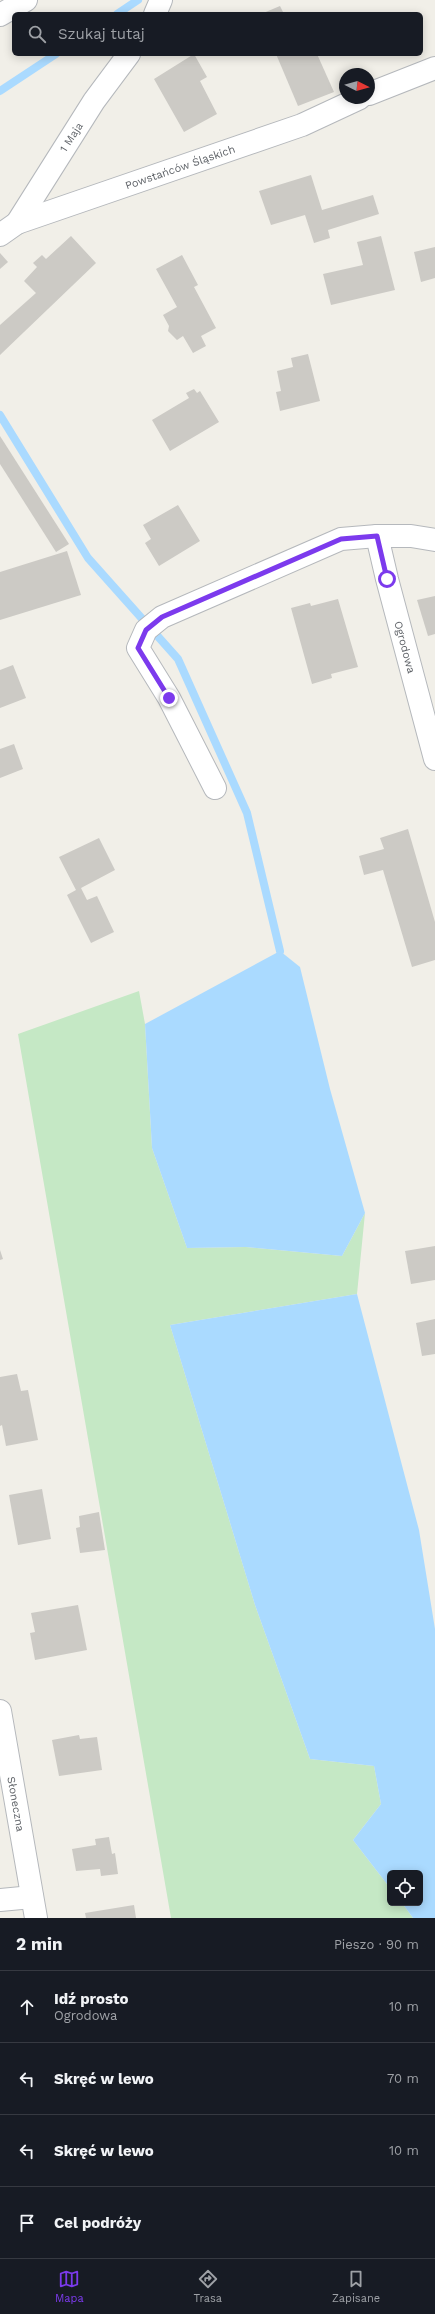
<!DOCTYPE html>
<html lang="pl">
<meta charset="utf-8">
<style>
body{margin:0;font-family:"Work Sans",sans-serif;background:#242831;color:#f1f3f6}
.controls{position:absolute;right:12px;bottom:12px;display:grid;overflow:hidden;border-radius:6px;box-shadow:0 2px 10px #0003}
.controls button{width:36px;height:36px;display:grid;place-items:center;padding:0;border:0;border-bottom:1px solid #363941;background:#171b24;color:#f1f3f6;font:20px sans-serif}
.compass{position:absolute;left:339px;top:68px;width:36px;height:36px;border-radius:50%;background:#171b24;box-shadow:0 2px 10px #0003;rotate:96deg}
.stop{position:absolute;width:12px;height:12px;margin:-9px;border:3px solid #7c3aed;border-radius:50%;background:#fff}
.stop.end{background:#7c3aed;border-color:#fff;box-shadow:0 1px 4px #0008}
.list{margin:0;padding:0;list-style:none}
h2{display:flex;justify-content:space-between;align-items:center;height:52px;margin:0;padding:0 16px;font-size:17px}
h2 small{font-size:13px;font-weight:400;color:#9ea1a6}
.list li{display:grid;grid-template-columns:26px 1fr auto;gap:12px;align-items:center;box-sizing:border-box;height:72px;padding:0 16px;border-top:1px solid #363941}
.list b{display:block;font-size:15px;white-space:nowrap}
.list p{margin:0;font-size:13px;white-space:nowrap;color:#9ea1a6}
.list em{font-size:13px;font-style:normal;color:#9ea1a6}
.icon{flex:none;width:22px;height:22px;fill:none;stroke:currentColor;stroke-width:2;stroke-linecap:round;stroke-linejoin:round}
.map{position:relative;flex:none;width:435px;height:1918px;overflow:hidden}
.search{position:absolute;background:#171b24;box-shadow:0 2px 10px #0003;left:12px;right:12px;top:12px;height:44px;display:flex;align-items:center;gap:10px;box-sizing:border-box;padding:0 14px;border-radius:6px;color:#9ea1a6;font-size:15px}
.sheet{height:340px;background:#171b24}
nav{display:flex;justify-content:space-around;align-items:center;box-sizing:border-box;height:56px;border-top:1px solid #363941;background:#171b24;font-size:11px;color:#9ea1a6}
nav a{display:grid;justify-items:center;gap:2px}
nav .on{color:#7c3aed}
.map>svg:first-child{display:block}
.green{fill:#c5e8c5}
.water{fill:#aadaff}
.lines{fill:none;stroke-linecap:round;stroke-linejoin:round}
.stream{stroke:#aadaff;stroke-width:8}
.building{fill:#cccac5}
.minor-casing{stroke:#b5b8bc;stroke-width:24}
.minor{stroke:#fff;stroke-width:22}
.route{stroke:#7c3aed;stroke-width:5}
.labels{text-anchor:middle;stroke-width:3;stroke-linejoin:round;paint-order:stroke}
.street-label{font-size:11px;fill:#5f6368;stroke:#fff}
</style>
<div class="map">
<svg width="435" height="1918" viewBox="0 0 435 1918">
<rect width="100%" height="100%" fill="#f1efe8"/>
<path class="green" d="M139 991 145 1024 152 1148 187 1248 246 1247 342 1256 365 1213 357 1294 170 1325 255 1605 310 1759 374 1766 381 1804 353 1840 390 1888V1903H402L413 1918H171L18 1034Z"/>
<g class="water">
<path d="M280 951 300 967 330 1089 365 1213 342 1256 246 1247 187 1248 152 1148 145 1024Z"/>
<path d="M357 1294 419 1530 435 1629V1918H413L402 1903H420V1873H390V1888L353 1840 381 1804 374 1766 310 1759 255 1605 170 1325Z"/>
</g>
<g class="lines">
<g class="stream">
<path d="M117 14 138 0"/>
<path d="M0 91 56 54"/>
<path d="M0 415 88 558 178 659 247 813 280 951"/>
</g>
</g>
<g class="building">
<path d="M280 6 284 14H261Z"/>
<path d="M194 54 207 77 200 81 217 114 184 132 154 79Z"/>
<path d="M276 54H317L334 92 298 106Z"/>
<path d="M311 175 322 210 373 195 379 214 328 230 330 238 314 243 305 215 271 225 259 191Z"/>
<path d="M71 236 96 263 0 355V325L36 293 24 281 37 267 33 263 42 255 46 259Z"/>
<path d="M381 236 395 290 331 305 323 274 363 265 357 242Z"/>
<path d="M435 247V278L421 282 414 252Z"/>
<path d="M0 253 8 262 0 269Z"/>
<path d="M182 255 198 285 194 287 216 328 201 336 206 346 193 353 183 336 177 340 168 331 169 326 163 315 177 307 156 269Z"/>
<path d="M308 354 320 401 280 411 276 392 281 391 277 371 293 367 291 358Z"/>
<path d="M194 389 197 393 200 391 219 422 170 451 152 420 189 398 186 393Z"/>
<path d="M0 436 69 544 56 552 0 464Z"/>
<path d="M178 505 200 541 159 566 145 543 151 539 143 525Z"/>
<path d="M67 551 81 595 0 620V572Z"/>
<path d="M435 596V634L428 636 417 600Z"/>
<path d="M338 599 358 667 331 674 332 678 312 684 291 608 310 603 311 606Z"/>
<path d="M13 665 26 698 0 708V670Z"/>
<path d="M14 744 23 769 0 778V749Z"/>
<path d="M408 829 435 922V960L412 967 383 870 364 875 359 856 384 849 380 838Z"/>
<path d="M99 838 115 870 81 888 87 900 97 896 114 932 91 943 67 895 76 890 59 857Z"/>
<path d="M435 1246V1280L411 1284 405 1251Z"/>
<path d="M0 1250 3 1259 0 1260Z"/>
<path d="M435 1319V1354L422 1356 416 1323Z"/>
<path d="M17 1374 21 1391 28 1390 38 1440 6 1446 2 1425 0 1426V1377Z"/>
<path d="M42 1489 51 1539 18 1545 9 1495Z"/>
<path d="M99 1512 105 1550 80 1553 76 1528 80 1527 79 1516Z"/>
<path d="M78 1605 87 1650 35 1660 30 1633 35 1632 31 1613Z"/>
<path d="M79 1735 80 1739 97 1737 102 1770 59 1776 52 1740Z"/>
<path d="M109 1837 112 1854 115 1853 118 1874 101 1876 100 1869 76 1871 72 1849 96 1845 95 1839Z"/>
<path d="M134 1905 136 1918H86L85 1913Z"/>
</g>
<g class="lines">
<defs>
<g id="minor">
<path d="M155 14 161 0"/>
<path d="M0 15 26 0"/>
<path d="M369 94 435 68"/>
<path d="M17 223 94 101 129 54"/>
<path d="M0 235 17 223 302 125 360 98"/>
<path d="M377 536 387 579 435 759"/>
<path d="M215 788 169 698 138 648 146 630 162 617 341 539 377 536H411L435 540"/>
<path d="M0 1711 36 1918"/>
<path d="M0 1900 32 1897"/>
</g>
</defs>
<use href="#minor" class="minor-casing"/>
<use href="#minor" class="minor"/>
</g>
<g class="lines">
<path class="route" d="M169 698 138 648 146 630 162 617 341 539 377 536 387 579"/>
</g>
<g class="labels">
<g class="street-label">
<text transform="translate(71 137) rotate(-57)" y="4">1 Maja</text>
<text transform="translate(180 167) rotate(-19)" y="4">Powstańców Śląskich</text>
<text transform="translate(405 647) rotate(75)" y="4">Ogrodowa</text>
<text transform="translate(16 1804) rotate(80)" y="4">Słoneczna</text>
</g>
</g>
</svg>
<div class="controls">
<button><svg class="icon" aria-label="locate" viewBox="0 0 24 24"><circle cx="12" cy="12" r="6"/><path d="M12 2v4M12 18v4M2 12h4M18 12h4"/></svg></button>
</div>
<svg class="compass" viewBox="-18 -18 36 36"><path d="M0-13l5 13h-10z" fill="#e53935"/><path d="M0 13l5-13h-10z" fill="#9ea1a6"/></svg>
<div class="stop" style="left:387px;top:579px"></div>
<div class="stop end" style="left:169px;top:698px"></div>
<div class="search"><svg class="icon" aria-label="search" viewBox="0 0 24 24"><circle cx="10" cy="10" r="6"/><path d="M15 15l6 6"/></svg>Szukaj tutaj</div>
</div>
<section class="sheet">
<h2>2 min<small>Pieszo · 90 m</small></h2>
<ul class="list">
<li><svg class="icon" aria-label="ahead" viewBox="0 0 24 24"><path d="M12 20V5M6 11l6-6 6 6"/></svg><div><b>Idź prosto</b><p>Ogrodowa</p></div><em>10 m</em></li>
<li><svg class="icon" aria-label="left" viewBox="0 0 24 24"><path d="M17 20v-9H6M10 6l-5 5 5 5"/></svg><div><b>Skręć w lewo</b></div><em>70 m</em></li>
<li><svg class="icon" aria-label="left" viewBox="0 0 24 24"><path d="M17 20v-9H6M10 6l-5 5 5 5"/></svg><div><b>Skręć w lewo</b></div><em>10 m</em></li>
<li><svg class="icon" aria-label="arrive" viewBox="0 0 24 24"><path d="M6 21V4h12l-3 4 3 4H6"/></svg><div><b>Cel podróży</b></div></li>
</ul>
</section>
<nav>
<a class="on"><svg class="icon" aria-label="map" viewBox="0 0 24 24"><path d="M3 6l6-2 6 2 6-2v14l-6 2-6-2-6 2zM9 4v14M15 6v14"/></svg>Mapa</a>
<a><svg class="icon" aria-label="directions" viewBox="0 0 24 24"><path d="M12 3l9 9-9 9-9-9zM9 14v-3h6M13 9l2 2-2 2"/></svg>Trasa</a>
<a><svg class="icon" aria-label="saved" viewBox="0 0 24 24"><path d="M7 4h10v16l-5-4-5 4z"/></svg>Zapisane</a>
</nav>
